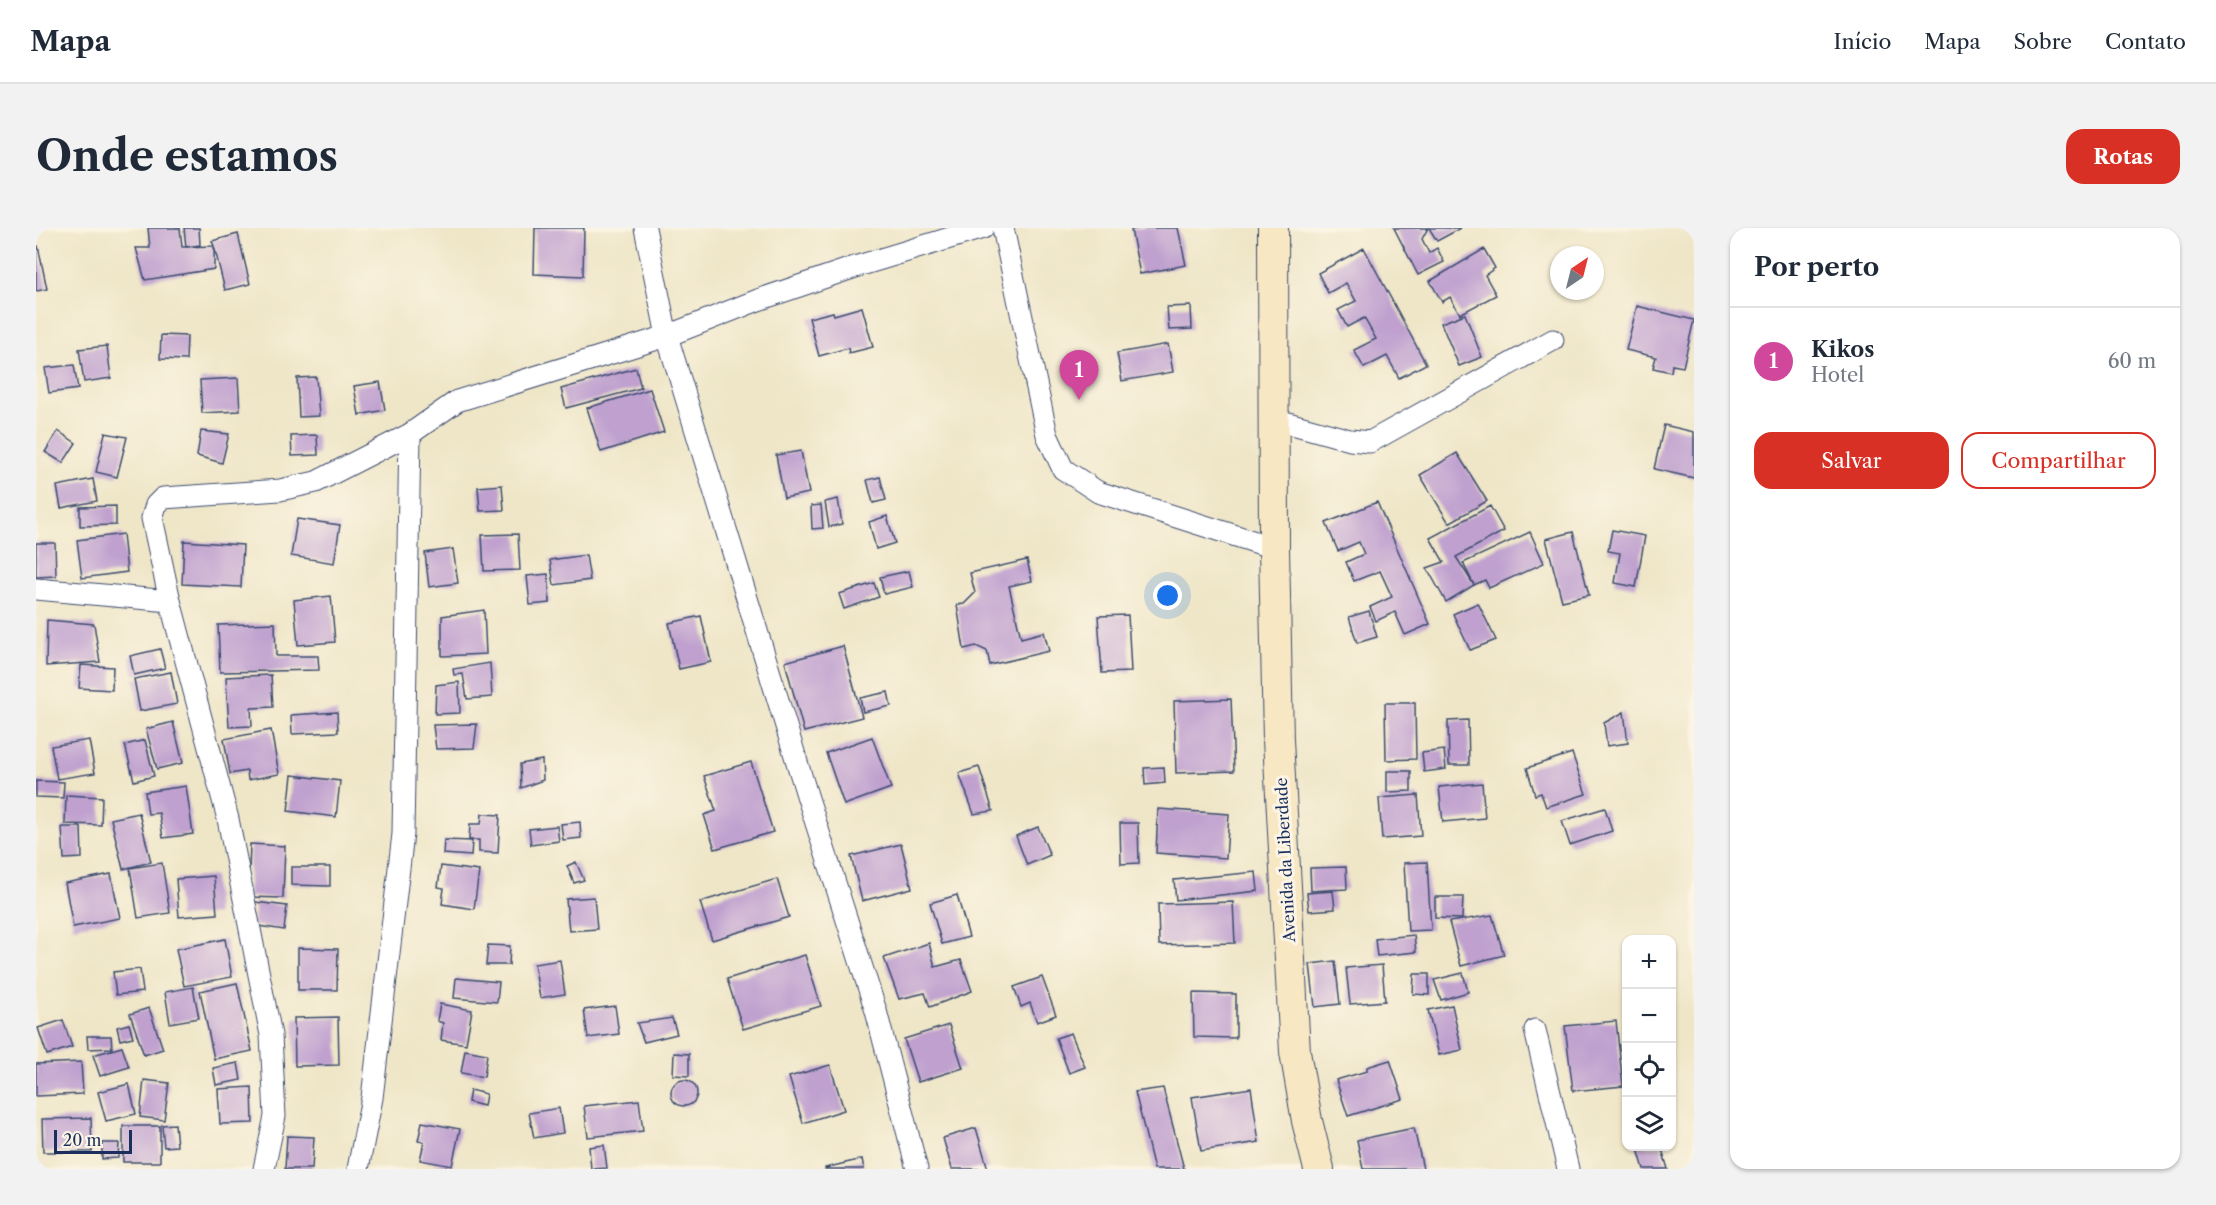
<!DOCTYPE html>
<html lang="pt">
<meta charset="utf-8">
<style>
body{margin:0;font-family:"Libre Caslon Text",serif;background:#f2f2f3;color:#1f2937}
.controls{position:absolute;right:18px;bottom:18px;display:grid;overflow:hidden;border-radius:12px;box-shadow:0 2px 4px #0004}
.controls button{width:54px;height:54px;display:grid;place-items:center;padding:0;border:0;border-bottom:2px solid #e0e1e3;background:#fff;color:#1f2937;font:30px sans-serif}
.compass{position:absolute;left:1514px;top:18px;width:54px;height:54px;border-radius:50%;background:#fff;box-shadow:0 2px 4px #0004;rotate:35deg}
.scale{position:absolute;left:18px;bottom:15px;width:78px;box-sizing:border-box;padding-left:6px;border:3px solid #1b2f5e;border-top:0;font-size:16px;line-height:21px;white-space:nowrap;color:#1b2f5e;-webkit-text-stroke:4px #fcf5e5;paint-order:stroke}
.you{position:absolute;left:1132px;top:368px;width:21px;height:21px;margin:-15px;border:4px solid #fff;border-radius:50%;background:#1a73e8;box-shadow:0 0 0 9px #1a73e833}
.badge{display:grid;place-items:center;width:39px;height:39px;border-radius:50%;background:#d93025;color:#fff;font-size:20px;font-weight:700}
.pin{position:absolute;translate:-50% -50px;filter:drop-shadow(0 2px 3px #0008)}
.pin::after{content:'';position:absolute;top:32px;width:21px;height:18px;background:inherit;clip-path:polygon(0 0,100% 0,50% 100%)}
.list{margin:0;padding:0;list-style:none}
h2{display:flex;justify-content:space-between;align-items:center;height:78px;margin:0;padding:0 24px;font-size:26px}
h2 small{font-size:20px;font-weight:400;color:#747a83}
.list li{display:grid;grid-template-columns:39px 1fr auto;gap:18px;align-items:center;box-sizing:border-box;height:108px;padding:0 24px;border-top:2px solid #e0e1e3}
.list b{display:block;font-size:22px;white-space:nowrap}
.list p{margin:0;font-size:20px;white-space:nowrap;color:#747a83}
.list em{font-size:20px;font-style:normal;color:#747a83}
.actions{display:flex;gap:12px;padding:18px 24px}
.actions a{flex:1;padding:14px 0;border:2px solid #d93025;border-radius:18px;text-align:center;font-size:21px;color:#d93025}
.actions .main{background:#d93025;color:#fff}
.icon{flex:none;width:33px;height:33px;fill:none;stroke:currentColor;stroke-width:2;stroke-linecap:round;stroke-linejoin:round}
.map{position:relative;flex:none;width:1658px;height:941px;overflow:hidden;border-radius:18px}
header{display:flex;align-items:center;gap:36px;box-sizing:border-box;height:84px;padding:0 30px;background:#fff;border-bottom:2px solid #e0e1e3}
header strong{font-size:28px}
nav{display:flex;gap:33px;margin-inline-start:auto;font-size:21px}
.intro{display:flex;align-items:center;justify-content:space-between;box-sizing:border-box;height:144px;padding:0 36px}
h1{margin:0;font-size:42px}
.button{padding:15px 27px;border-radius:18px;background:#d93025;color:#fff;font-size:21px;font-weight:700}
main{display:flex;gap:36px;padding:0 36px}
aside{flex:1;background:#fff;border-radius:18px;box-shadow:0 2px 4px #0004}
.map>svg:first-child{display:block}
.building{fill:#bfa0cf}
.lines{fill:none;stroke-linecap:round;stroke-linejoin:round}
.street-casing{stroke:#3b4a6e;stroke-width:23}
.secondary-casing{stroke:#3b4a6e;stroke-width:32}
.street{stroke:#fff;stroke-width:21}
.secondary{stroke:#f8e7c3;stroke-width:30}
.labels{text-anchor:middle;stroke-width:6;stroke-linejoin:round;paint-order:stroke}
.street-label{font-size:16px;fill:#1b2f5e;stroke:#fcf5e5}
</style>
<header>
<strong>Mapa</strong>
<nav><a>Início</a><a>Mapa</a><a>Sobre</a><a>Contato</a></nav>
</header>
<div class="intro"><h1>Onde estamos</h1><a class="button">Rotas</a></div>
<main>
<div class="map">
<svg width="1658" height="941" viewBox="0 0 1658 941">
<rect width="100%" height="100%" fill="#fcf5e5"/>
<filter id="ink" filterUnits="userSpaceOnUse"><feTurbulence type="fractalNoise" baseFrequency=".0167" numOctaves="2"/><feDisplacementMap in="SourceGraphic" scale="12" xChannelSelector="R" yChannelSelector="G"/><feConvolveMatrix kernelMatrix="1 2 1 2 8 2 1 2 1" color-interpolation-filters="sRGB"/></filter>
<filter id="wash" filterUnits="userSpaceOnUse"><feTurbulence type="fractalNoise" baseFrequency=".008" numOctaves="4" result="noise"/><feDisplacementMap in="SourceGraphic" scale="24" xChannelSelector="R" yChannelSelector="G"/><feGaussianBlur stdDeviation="1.35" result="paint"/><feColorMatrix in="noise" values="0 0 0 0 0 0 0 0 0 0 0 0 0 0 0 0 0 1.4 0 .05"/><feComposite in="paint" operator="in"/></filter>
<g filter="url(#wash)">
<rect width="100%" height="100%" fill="#efe6c8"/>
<g id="blocks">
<g class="building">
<path d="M112 0H144L146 19 178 18 176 13 202 6 214 56 189 62 178 18V41L109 52 100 20H114Z"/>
<path d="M148 0H163L164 17 150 19Z"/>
<path d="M499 0H548L547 48 498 46Z"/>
<path d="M1104 0H1142L1150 37 1104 46 1095 2Z"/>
<path d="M1358 0H1392L1386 11 1393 25 1401 20 1408 34 1382 47Z"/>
<path d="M1393 0H1425L1401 13Z"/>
<path d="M2 18 11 61 0 63V19Z"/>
<path d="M1328 20 1390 136 1363 150 1351 128 1328 140 1318 122 1340 111 1328 90 1311 99 1302 82 1320 73 1310 55 1292 65 1282 45Z"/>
<path d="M1448 21 1459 40 1449 47 1460 67 1424 86 1414 69 1406 74 1394 53Z"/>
<path d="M1155 78 1156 101 1133 102 1131 79Z"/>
<path d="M1601 78 1658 92 1647 139 1636 137 1635 144 1617 140 1620 129 1590 122Z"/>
<path d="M826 79 837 119 813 125 812 120 783 128 773 90 797 84 798 87Z"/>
<path d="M1429 86 1446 129 1423 138 1405 95Z"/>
<path d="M125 107 151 108 150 132 124 131Z"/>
<path d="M1132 116 1137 144 1086 153 1081 125Z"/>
<path d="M71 118 75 150 48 154 43 121Z"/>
<path d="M38 137 42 161 13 165 9 140Z"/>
<path d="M600 140 605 160 530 180 525 161Z"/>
<path d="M280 149 283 188 263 189 261 150Z"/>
<path d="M202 150 204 183 166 185 164 152Z"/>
<path d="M344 154 349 182 323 187 318 158Z"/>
<path d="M614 161 628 204 565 224 551 180Z"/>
<path d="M1628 197 1658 204V250L1618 241Z"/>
<path d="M22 203 40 215 27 235 9 224Z"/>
<path d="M165 203 193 206 186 235 161 228Z"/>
<path d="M69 205 91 209 81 249 60 244Z"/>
<path d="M281 207 282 227 256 228 255 208Z"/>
<path d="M765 223 773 265 748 270 740 227Z"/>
<path d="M1421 225 1451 273 1413 295 1384 247Z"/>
<path d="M844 249 850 272 837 275 831 252Z"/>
<path d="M57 251 61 273 25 280 21 258Z"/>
<path d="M466 257 468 282 444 283 442 259Z"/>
<path d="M802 271 806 296 793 299 789 274Z"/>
<path d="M1341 274 1394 396 1369 407 1359 384 1340 393 1334 379 1356 369 1344 343 1318 353 1310 334 1328 326 1323 314 1302 323 1290 295Z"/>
<path d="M785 277 787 300 776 301 775 278Z"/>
<path d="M80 278V297L44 298V279Z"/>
<path d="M1454 278 1468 303 1420 329 1438 357 1410 374 1391 340 1408 334 1394 310Z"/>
<path d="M851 288 859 315 840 321 833 294Z"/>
<path d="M261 291 304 297 298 335 255 328Z"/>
<path d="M1576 302 1609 308 1600 359 1579 355 1584 325 1572 323Z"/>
<path d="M1494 304 1508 335 1453 360 1449 352 1438 357 1427 335Z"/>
<path d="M1537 304 1553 367 1526 373 1510 311Z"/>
<path d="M87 306 91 344 46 350 41 312Z"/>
<path d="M482 306 484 342 448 343 446 307Z"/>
<path d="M148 313 207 317 205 359 146 356Z"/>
<path d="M0 315H19L20 348 0 349Z"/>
<path d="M417 321 422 355 393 359 389 325Z"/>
<path d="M550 327 554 352 518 357 514 332Z"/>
<path d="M991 332 996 353 973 358 985 410 1008 404 1013 423 954 437 951 423 940 418 928 421 921 377 928 376 939 365 934 345Z"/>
<path d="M873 343 877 359 848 366 844 349Z"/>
<path d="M512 346 514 375 494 377 491 348Z"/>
<path d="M838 355 843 369 808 381 803 366Z"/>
<path d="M295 368 299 414 262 417 258 372Z"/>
<path d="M1442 375 1460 412 1434 422 1417 386Z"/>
<path d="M448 382 450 426 406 428V388Z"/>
<path d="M1333 383 1341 409 1321 415 1313 389Z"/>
<path d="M1092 387 1095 444 1066 445 1062 388Z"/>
<path d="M665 388 675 434 643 441 633 395Z"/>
<path d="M11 392 58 396 64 434 10 438Z"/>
<path d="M239 395 240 428H282L283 442 184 444 182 397Z"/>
<path d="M807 418 826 489 768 504 749 434Z"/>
<path d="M124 421 129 440 98 447 94 428Z"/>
<path d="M454 435 456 469 431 471 427 446 418 447 417 441Z"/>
<path d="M45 437 77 439 76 462 43 460Z"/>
<path d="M135 444 141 476 104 483 98 451Z"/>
<path d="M235 447 237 479 215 480 216 498 193 499 190 449Z"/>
<path d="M423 454 424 485 399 486 400 457Z"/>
<path d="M852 464 855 478 827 484 824 470Z"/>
<path d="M1195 471 1198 543 1140 545 1138 473Z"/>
<path d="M1349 475H1379L1380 531 1350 532Z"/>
<path d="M301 484 302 504 256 506 255 487Z"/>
<path d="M1588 484 1592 515 1571 518 1568 495Z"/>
<path d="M1432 492 1433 537H1413L1412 493Z"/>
<path d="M137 494 147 535 121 541 110 501Z"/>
<path d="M441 496 438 520 400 521 397 497Z"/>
<path d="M235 502 243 546 212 552 211 543 194 546 188 511Z"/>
<path d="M836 509 855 560 808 577 790 525Z"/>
<path d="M53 512 59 545 21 551 15 518Z"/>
<path d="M109 512 118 548 98 553 89 517Z"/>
<path d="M1408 522 1410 541 1388 544 1386 525Z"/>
<path d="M1536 525 1550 566 1510 579 1505 565 1499 567 1491 540Z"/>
<path d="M506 532 507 552 485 560 484 536Z"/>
<path d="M715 534 737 604 679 621 668 587 680 583 668 548Z"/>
<path d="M943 539 957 583 938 586 923 545Z"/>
<path d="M1128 539 1129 555 1109 557 1108 540Z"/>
<path d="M1351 543H1375V563L1351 564Z"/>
<path d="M256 547 304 553 300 589 252 583Z"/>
<path d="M0 553 28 554 27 570 0 569Z"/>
<path d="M1446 555 1449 590 1407 594 1403 559Z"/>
<path d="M150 558 157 606 127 610 123 585 112 586 109 564Z"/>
<path d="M30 567 66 569 65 597 29 596Z"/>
<path d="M1382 567 1385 608 1346 611 1343 570Z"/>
<path d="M1569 580 1576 603 1534 617 1526 593Z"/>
<path d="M1122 581 1193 586 1190 630 1120 625Z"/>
<path d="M103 585 115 634 87 641 75 591Z"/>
<path d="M446 586 464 587 462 625 443 624V612H433L434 596H445Z"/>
<path d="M544 594 545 610 527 612 525 596Z"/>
<path d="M1084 595H1102L1103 635 1085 636Z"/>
<path d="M521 598 523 613 495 617 493 601Z"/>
<path d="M26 599H45L46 630 28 631Z"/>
<path d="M1002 599 1014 627 991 637 980 608Z"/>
<path d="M408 612 436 613 435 628 407 626Z"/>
<path d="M214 616 249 618 247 670 212 669Z"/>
<path d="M865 616 876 660 826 673 815 628Z"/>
<path d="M540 634 548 652 538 655 531 638Z"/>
<path d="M1391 634 1395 702 1372 703 1368 635Z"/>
<path d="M126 635 134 685 102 690 94 640Z"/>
<path d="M405 638 443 643 438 681 406 676 408 660 402 659Z"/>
<path d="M255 639H294V658L255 657Z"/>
<path d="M1310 639 1311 661 1275 663 1274 640Z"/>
<path d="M1220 644 1222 663 1140 672 1138 652Z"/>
<path d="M75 646 84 690 37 699 29 655Z"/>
<path d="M178 648 181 686 143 689 140 651Z"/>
<path d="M741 651 753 689 676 712 664 674Z"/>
<path d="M1297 663 1299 681 1273 683 1271 665Z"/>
<path d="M921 667 933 709 906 716 894 675Z"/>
<path d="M558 669 561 701 533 703 530 671Z"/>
<path d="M1399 669H1427L1426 691 1399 690Z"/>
<path d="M219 674 251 678 248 702 216 697Z"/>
<path d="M1197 674 1199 715 1123 717 1122 676Z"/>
<path d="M1456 687 1468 727 1425 738 1413 694Z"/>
<path d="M1378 707 1380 724 1341 728 1339 711Z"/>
<path d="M189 711 196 749 148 758 140 721Z"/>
<path d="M893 715 899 739 925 732 936 763 894 779 889 765 863 771 848 730Z"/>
<path d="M452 717 474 718 473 737H450Z"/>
<path d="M262 720 302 721 301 762H262Z"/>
<path d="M769 727 785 778 707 801 691 751Z"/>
<path d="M524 732 529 766 504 770 498 736Z"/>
<path d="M1299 733 1304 776 1279 779 1274 736Z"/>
<path d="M1346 737 1349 773 1314 776 1310 740Z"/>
<path d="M104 741 107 764 80 767 77 744Z"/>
<path d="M1427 745 1432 764 1405 772 1398 752Z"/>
<path d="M1378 746H1393V767L1377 766Z"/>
<path d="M1006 749 1020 787 1001 794 994 775 985 779 978 759Z"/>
<path d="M420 750 463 754 461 774 418 770Z"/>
<path d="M201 755 216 823 178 831 164 763Z"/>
<path d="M157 759 163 790 134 795 129 764Z"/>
<path d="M1157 765 1200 766V810L1158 809Z"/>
<path d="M404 776 436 782 430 816 405 812 407 795 401 793Z"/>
<path d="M1416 777 1426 822 1403 827 1392 782Z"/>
<path d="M579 778 583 806 552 810 548 782Z"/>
<path d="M113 780 127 821 108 827 94 786Z"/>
<path d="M302 789 303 837 259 838 258 790Z"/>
<path d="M636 790 641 806 608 814 601 795Z"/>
<path d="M27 792 36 819 11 827 2 800Z"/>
<path d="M1580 793 1587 858 1537 863 1529 798Z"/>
<path d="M93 796 97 809 84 812 81 799Z"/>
<path d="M913 797 927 840 882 854 868 811Z"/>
<path d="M1035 805 1049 839 1033 845 1020 810Z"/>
<path d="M51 808H75L76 820 52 821Z"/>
<path d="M86 819 93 839 64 848 57 827Z"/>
<path d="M429 822 451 826 448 849 425 845Z"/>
<path d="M638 825 653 826V848L637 847Z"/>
<path d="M1354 832 1367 871 1312 888 1300 852 1331 843V839Z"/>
<path d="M45 834 47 866 0 868V836Z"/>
<path d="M202 835 205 852 180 857 177 840Z"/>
<path d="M794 837 808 882 767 895 753 849Z"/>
<path d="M108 852 133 855 128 892 104 889Z"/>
<circle cx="648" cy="865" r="13"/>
<path d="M93 856 100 886 70 893 62 864Z"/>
<path d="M216 859 217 895 184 896 182 861Z"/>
<path d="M1127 860 1148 941H1118L1099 864Z"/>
<path d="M1215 860 1223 914 1165 923 1156 869Z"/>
<path d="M434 862 450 866 448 878 432 874Z"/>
<path d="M603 872 607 903 552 909 548 878Z"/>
<path d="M523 880 527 905 498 910 493 885Z"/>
<path d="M55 890 56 924H7L6 891Z"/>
<path d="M386 894 424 901 416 938 384 932 388 914 382 913Z"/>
<path d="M139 896 141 918 128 919 126 897Z"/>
<rect x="87" y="898" width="37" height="36"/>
<path d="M940 900 952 941H916L907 910Z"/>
<path d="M1378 900 1387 941H1327L1321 912Z"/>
<path d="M251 908 278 909 276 941H249Z"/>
<path d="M66 915H83L82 930 66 931Z"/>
<path d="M568 917 571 940 555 941 553 919Z"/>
<path d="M1601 918H1625L1632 941H1608Z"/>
<path d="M826 931 828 941H789V940Z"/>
</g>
</g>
</g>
<g filter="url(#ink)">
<use href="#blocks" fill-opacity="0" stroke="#3b4a6e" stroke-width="1.5"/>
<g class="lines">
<defs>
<g id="street">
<path d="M609 0 631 108 771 567 840 783 881 941"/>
<path d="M967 0 1011 207 1027 241 1062 264 1238 320"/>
<path d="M1238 191 1314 212 1334 214 1517 112"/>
<path d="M0 361 134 373"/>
<path d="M1499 802 1532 941"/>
<path d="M228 941 239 888 235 807 192 591 134 373 116 290 120 277 127 270 244 262 280 254 374 206 421 173 631 108 722 72 822 38 947 0"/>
<path d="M322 941 336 870 367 606 374 206"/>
</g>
<path id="secondary" d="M1237 0 1238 320 1242 512 1259 824 1271 893 1283 941"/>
</defs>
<use href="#street" class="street-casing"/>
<use href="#secondary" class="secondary-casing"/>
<use href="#street" class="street"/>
<use href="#secondary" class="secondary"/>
</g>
</g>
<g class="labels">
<g class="street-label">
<text transform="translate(1249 632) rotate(-93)" y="6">Avenida da Liberdade</text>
</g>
</g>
</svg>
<div class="controls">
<button>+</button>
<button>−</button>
<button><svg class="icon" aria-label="locate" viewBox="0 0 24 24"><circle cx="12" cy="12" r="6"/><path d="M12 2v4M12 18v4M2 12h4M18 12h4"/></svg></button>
<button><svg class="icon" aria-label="layers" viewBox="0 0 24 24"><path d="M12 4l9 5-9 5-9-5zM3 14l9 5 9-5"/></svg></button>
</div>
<svg class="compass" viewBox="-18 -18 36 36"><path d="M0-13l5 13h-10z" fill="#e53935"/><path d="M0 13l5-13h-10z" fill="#747a83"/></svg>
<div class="scale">20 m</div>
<div class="you"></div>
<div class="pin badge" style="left:1043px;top:172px;background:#d1479c">1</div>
</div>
<aside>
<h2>Por perto<small></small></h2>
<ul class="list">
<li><span class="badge" style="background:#d1479c">1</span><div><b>Kikos</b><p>Hotel</p></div><em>60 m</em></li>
</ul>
<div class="actions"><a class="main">Salvar</a><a>Compartilhar</a></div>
</aside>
</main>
